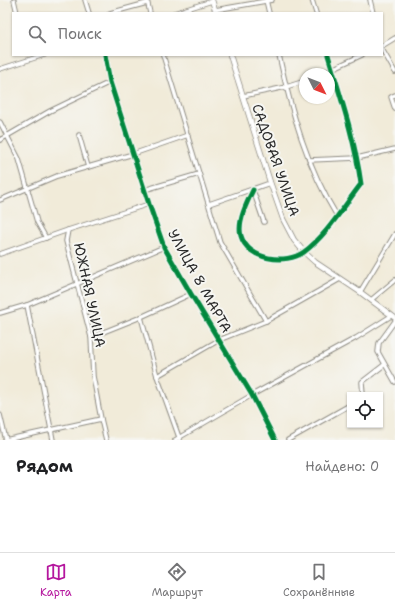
<!DOCTYPE html>
<html lang="ru">
<meta charset="utf-8">
<style>
body{margin:0;font-family:"Shantell Sans",sans-serif;background:#f6f6f6;color:#202124}
.controls{position:absolute;right:12px;bottom:12px;display:grid;overflow:hidden;border-radius:0px;box-shadow:0 1px 3px #0004}
.controls button{width:36px;height:36px;display:grid;place-items:center;padding:0;border:0;border-bottom:1px solid #e0e0e0;background:#fff;color:#202124;font:20px sans-serif}
.compass{position:absolute;left:299px;top:68px;width:36px;height:36px;border-radius:50%;background:#fff;box-shadow:0 1px 3px #0004;rotate:132deg}
.list{margin:0;padding:0;list-style:none}
h2{display:flex;justify-content:space-between;align-items:center;height:52px;margin:0;padding:0 16px;font-size:17px}
h2 small{font-size:13px;font-weight:400;color:#757577}
.icon{flex:none;width:22px;height:22px;fill:none;stroke:currentColor;stroke-width:2;stroke-linecap:round;stroke-linejoin:round}
.map{position:relative;flex:none;width:395px;height:440px;overflow:hidden}
.search{position:absolute;background:#fff;box-shadow:0 1px 3px #0004;left:12px;right:12px;top:12px;height:44px;display:flex;align-items:center;gap:10px;box-sizing:border-box;padding:0 14px;border-radius:0px;color:#757577;font-size:15px}
.sheet{height:112px;background:#fff}
nav{display:flex;justify-content:space-around;align-items:center;box-sizing:border-box;height:56px;border-top:1px solid #e0e0e0;background:#fff;font-size:11px;color:#757577}
nav a{display:grid;justify-items:center;gap:2px}
nav .on{color:#b5179e}
.map>svg:first-child{display:block}
.lines{fill:none;stroke-linecap:round;stroke-linejoin:round}
.minor-casing{stroke:#8e8b82;stroke-width:5.5}
.tertiary-casing{stroke:#8e8b82;stroke-width:6}
.minor{stroke:#fff;stroke-width:3.5}
.tertiary{stroke:#fff;stroke-width:4.5}
.cycleway-casing{stroke:#f6f6f2;stroke-width:8}
.cycleway{stroke:#00873e;stroke-width:5}
.labels{text-anchor:middle;stroke-width:4;stroke-linejoin:round;paint-order:stroke}
.street-label{font-size:14px;fill:#2b2b2b;stroke:#f6f6f2}
</style>
<div class="map">
<svg width="395" height="440" viewBox="0 0 395 440">
<rect width="100%" height="100%" fill="#f6f6f2"/>
<filter id="ink" filterUnits="userSpaceOnUse"><feTurbulence type="fractalNoise" baseFrequency=".025" numOctaves="2"/><feDisplacementMap in="SourceGraphic" scale="8" xChannelSelector="R" yChannelSelector="G"/><feConvolveMatrix kernelMatrix="1 2 1 2 8 2 1 2 1" color-interpolation-filters="sRGB"/></filter>
<filter id="wash" filterUnits="userSpaceOnUse"><feTurbulence type="fractalNoise" baseFrequency=".012" numOctaves="4" result="noise"/><feDisplacementMap in="SourceGraphic" scale="16" xChannelSelector="R" yChannelSelector="G"/><feGaussianBlur stdDeviation="0.9" result="paint"/><feColorMatrix in="noise" values="0 0 0 0 0 0 0 0 0 0 0 0 0 0 0 0 0 1.4 0 .05"/><feComposite in="paint" operator="in"/></filter>
<g filter="url(#wash)">
<rect width="100%" height="100%" fill="#f1ebd9"/>
</g>
<g filter="url(#ink)">
<g class="lines">
<defs>
<g id="minor">
<path d="M14 0 17 13"/>
<path d="M85 0 89 13"/>
<path d="M147 0 150 13"/>
<path d="M266 0 269 13"/>
<path d="M312 0 316 13"/>
<path d="M370 0 373 13"/>
<path d="M215 10 272 0"/>
<path d="M110 13 147 3"/>
<path d="M174 13 212 1"/>
<path d="M382 46 395 38"/>
<path d="M382 49 395 72"/>
<path d="M105 55 110 82 149 204 164 247 191 294 252 395 275 440"/>
<path d="M163 55 220 242 266 321"/>
<path d="M279 55C291 111 307 167 337 216"/>
<path d="M0 69 44 55"/>
<path d="M321 74 362 55"/>
<path d="M395 95 391 97 395 109"/>
<path d="M243 96 286 87 305 81"/>
<path d="M0 122 19 159 37 222 46 238"/>
<path d="M79 135 88 167"/>
<path d="M0 140 50 111 110 82"/>
<path d="M309 160 357 158 395 149"/>
<path d="M144 190 199 174"/>
<path d="M253 190C247 202 237 222 241 236 248 260 286 265 304 252 328 234 343 207 361 184 355 140 341 98 328 55"/>
<path d="M253 190 264 222"/>
<path d="M0 200 57 176 133 154 188 135"/>
<path d="M209 204 270 183"/>
<path d="M68 230 66 241 91 337 93 376 101 419 106 440"/>
<path d="M0 254 68 230 149 204"/>
<path d="M360 292 395 234"/>
<path d="M371 300 395 280"/>
<path d="M27 305 53 440"/>
<path d="M0 313 27 305 164 247"/>
<path d="M141 317 157 376 180 440"/>
<path d="M395 321 379 343 378 352 395 382"/>
<path d="M91 337 141 317 191 294"/>
<path d="M157 376 219 340 266 321 340 279"/>
<path d="M363 395 362 382 384 365"/>
<path d="M0 415 6 440"/>
<path d="M5 440 101 419"/>
<path d="M175 440 252 395 356 338 391 316"/>
<path d="M288 440 350 405"/>
</g>
<g id="tertiary">
<path d="M212 0 216 13"/>
<path d="M230 55 270 182 283 219 294 240 304 252 315 262 360 292 395 318"/>
</g>
</defs>
<use href="#minor" class="minor-casing"/>
<use href="#tertiary" class="tertiary-casing"/>
<use href="#minor" class="minor"/>
<use href="#tertiary" class="tertiary"/>
<defs>
<g id="cycleway">
<path d="M105 55 110 82 149 204 164 247 191 294 252 395 275 440"/>
<path d="M253 190C247 202 237 222 241 236 248 260 286 265 304 252 328 234 343 207 361 184 355 140 341 98 328 55"/>
</g>
</defs>
<use href="#cycleway" class="cycleway-casing"/>
<use href="#cycleway" class="cycleway"/>
</g>
</g>
<g class="labels">
<g class="street-label">
<text transform="translate(276 160) rotate(71)" y="5">САДОВАЯ УЛИЦА</text>
<text transform="translate(200 281) rotate(61)" y="5">УЛИЦА 8 МАРТА</text>
<text transform="translate(90 295) rotate(78)" y="5">ЮЖНАЯ УЛИЦА</text>
</g>
</g>
</svg>
<div class="controls">
<button><svg class="icon" aria-label="locate" viewBox="0 0 24 24"><circle cx="12" cy="12" r="6"/><path d="M12 2v4M12 18v4M2 12h4M18 12h4"/></svg></button>
</div>
<svg class="compass" viewBox="-18 -18 36 36"><path d="M0-13l5 13h-10z" fill="#e53935"/><path d="M0 13l5-13h-10z" fill="#757577"/></svg>
<div class="search"><svg class="icon" aria-label="search" viewBox="0 0 24 24"><circle cx="10" cy="10" r="6"/><path d="M15 15l6 6"/></svg>Поиск</div>
</div>
<section class="sheet">
<h2>Рядом<small>Найдено: 0</small></h2>
<ul class="list">
</ul>
</section>
<nav>
<a class="on"><svg class="icon" aria-label="map" viewBox="0 0 24 24"><path d="M3 6l6-2 6 2 6-2v14l-6 2-6-2-6 2zM9 4v14M15 6v14"/></svg>Карта</a>
<a><svg class="icon" aria-label="directions" viewBox="0 0 24 24"><path d="M12 3l9 9-9 9-9-9zM9 14v-3h6M13 9l2 2-2 2"/></svg>Маршрут</a>
<a><svg class="icon" aria-label="saved" viewBox="0 0 24 24"><path d="M7 4h10v16l-5-4-5 4z"/></svg>Сохранённые</a>
</nav>
